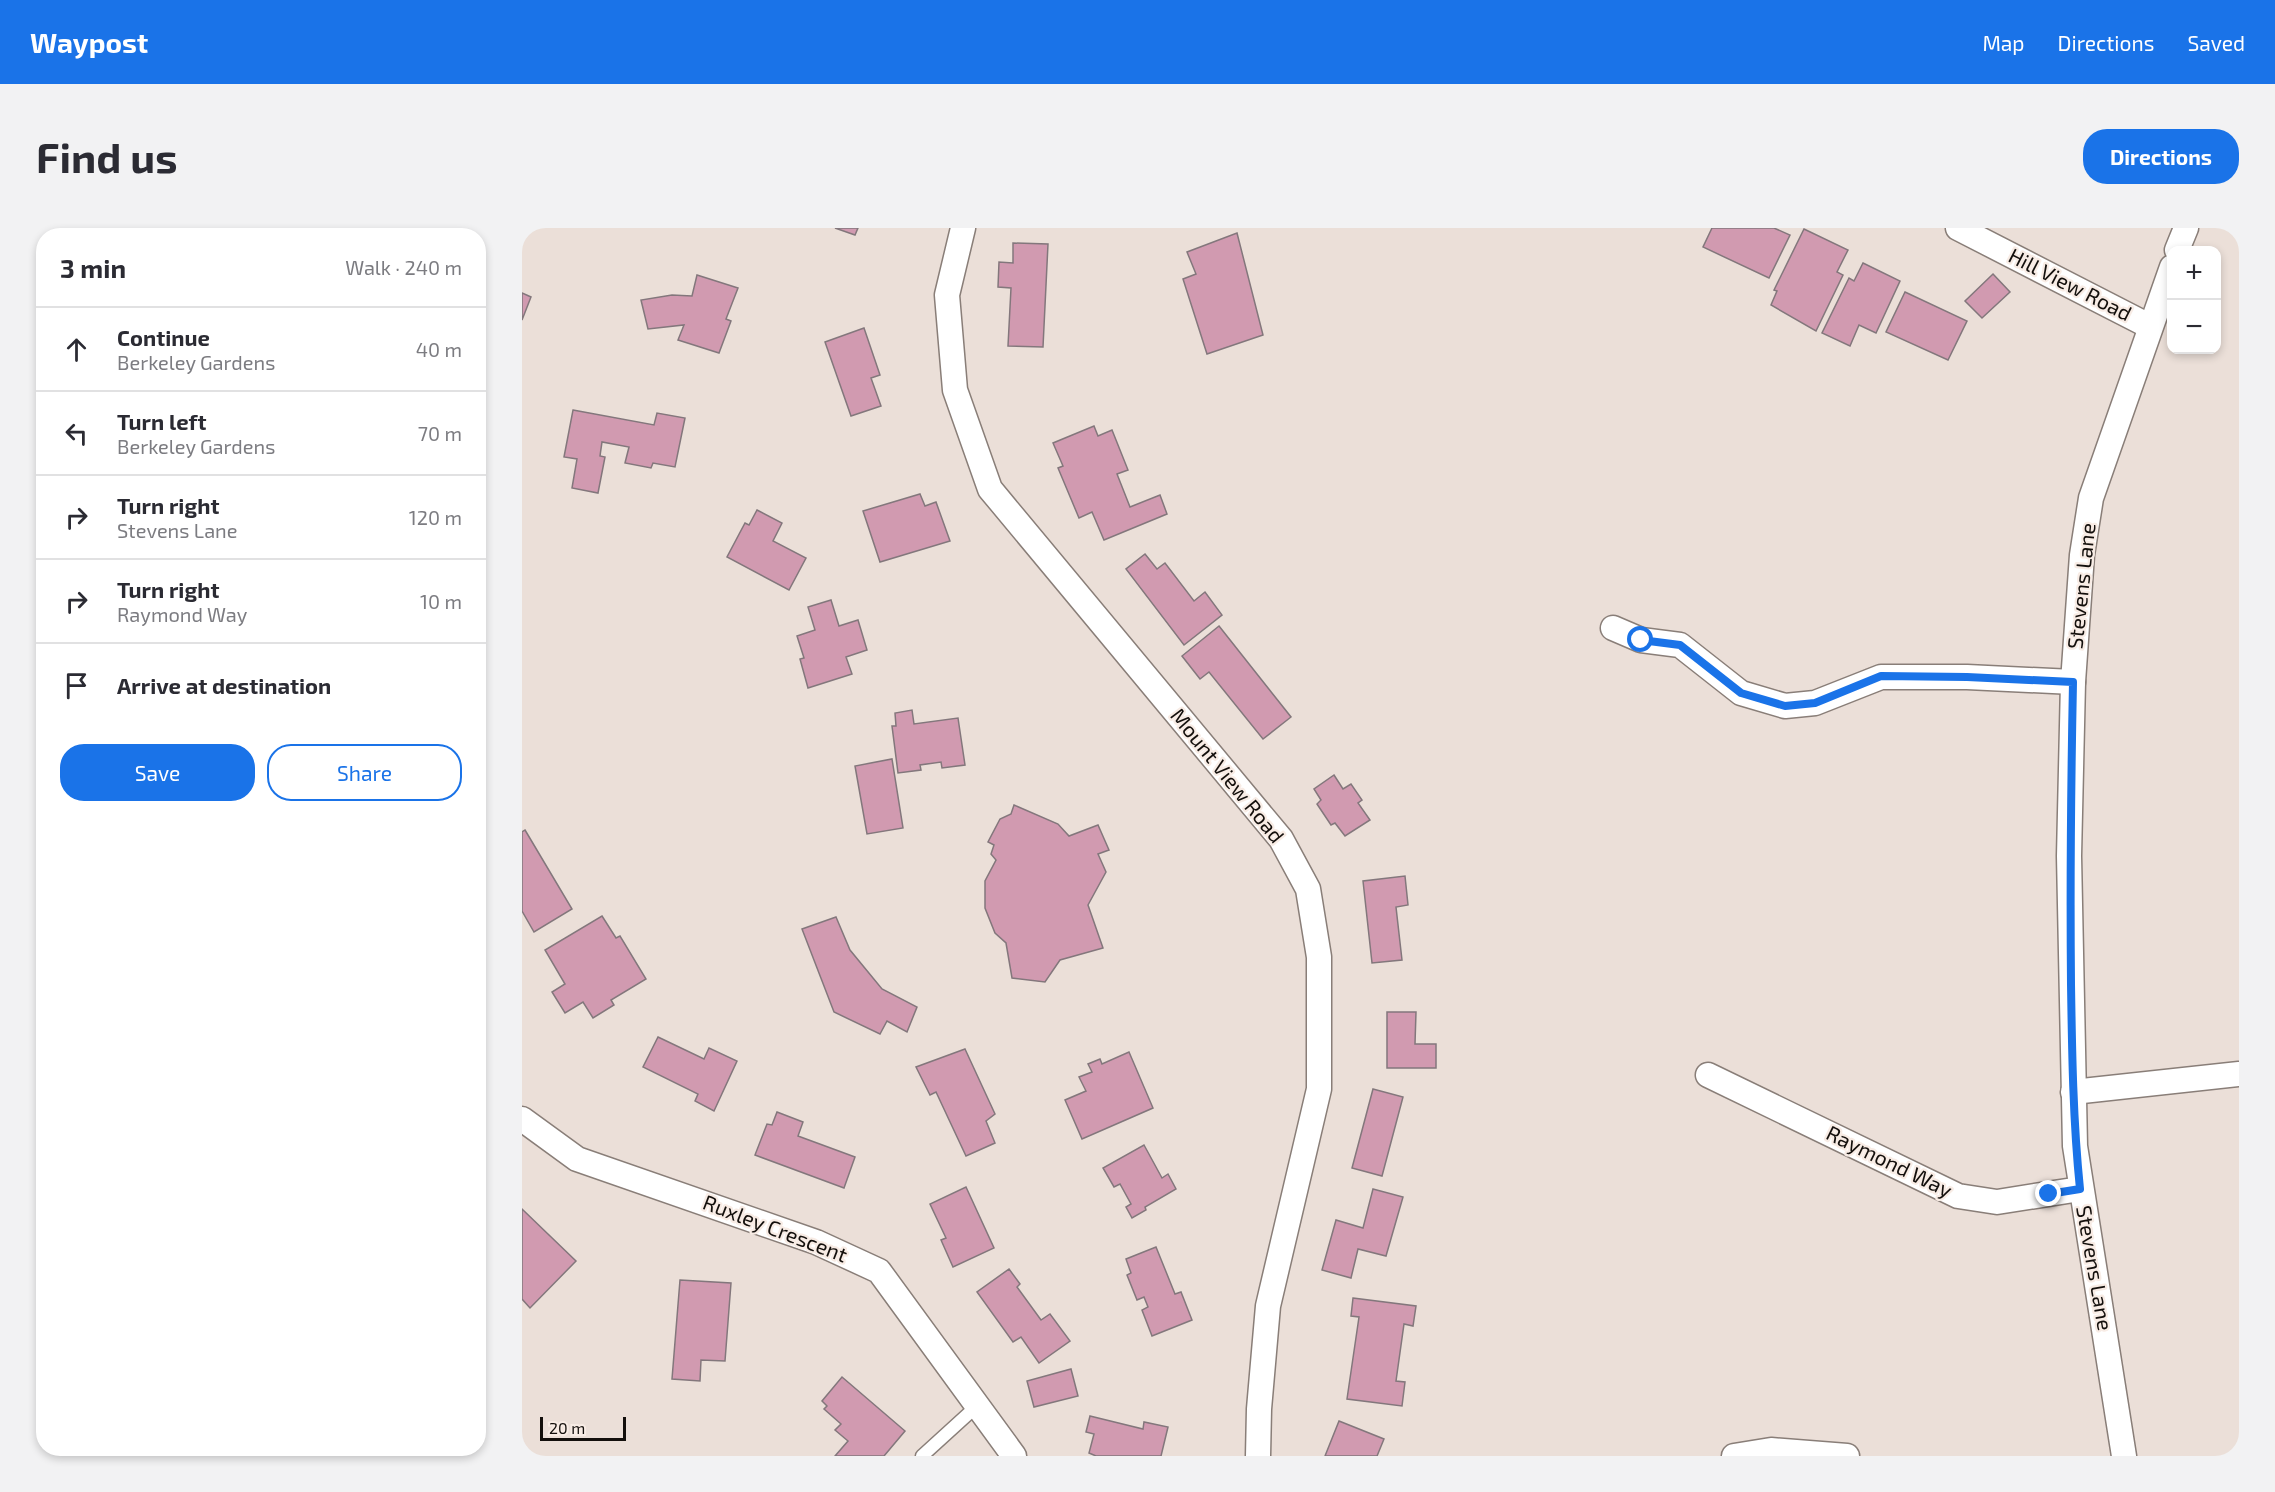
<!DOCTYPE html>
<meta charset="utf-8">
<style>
body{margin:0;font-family:"Exo 2",sans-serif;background:#f2f2f3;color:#2b2b33}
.controls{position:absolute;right:18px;top:18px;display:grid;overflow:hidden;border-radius:12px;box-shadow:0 3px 9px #0003}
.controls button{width:54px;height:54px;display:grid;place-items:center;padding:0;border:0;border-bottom:2px solid #e1e1e2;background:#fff;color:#2b2b33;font:30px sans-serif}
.scale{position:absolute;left:18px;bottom:15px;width:86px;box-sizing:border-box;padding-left:6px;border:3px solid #130f0c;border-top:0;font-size:16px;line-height:21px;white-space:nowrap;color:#130f0c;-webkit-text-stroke:4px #f8ece5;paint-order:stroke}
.stop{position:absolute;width:18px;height:18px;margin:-14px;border:4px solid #1a73e8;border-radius:50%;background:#fff}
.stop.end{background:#1a73e8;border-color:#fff;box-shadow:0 2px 6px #0008}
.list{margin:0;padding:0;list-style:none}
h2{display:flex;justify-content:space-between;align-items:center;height:78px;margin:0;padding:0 24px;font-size:26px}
h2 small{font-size:20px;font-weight:400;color:#7c7c81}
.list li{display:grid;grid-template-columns:39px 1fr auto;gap:18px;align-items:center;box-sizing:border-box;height:84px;padding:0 24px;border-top:2px solid #e1e1e2}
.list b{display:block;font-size:22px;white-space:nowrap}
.list p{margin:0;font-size:20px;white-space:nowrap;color:#7c7c81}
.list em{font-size:20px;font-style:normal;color:#7c7c81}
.actions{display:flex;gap:12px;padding:18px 24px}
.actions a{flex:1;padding:14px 0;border:2px solid #1a73e8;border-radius:24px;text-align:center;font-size:21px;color:#1a73e8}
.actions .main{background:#1a73e8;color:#fff}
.icon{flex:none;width:33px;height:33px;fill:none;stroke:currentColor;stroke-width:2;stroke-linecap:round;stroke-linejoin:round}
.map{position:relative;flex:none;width:1717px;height:1228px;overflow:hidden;border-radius:24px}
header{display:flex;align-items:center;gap:36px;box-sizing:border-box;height:84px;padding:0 30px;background:#1a73e8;color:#fff}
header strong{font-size:28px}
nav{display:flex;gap:33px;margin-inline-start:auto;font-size:21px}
.intro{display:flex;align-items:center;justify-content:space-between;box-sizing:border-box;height:144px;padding:0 36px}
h1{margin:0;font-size:42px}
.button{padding:15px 27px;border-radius:24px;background:#1a73e8;color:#fff;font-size:21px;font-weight:700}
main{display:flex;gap:36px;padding:0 36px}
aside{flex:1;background:#fff;border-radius:24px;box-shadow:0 3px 9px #0003}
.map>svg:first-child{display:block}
.building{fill:#d19ab0;stroke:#83777c;stroke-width:1.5}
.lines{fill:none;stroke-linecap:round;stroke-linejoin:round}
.lane-casing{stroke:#897e78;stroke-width:15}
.street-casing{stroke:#897e78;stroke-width:27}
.lane{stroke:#fff;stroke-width:12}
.street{stroke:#fff;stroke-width:24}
.route{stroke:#1a73e8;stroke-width:8}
.labels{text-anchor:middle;stroke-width:4.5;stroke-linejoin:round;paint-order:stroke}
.street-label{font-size:21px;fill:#130f0c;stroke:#f8ece5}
</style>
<header>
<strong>Waypost</strong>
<nav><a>Map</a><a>Directions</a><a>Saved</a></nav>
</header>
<div class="intro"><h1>Find us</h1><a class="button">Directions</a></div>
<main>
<aside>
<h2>3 min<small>Walk · 240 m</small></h2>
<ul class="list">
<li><svg class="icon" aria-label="ahead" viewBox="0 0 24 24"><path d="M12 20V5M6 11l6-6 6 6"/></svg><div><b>Continue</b><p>Berkeley Gardens</p></div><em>40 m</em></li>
<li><svg class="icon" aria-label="left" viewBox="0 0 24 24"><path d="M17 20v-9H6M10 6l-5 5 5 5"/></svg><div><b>Turn left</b><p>Berkeley Gardens</p></div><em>70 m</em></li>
<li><svg class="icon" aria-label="right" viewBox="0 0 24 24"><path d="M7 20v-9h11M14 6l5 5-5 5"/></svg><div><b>Turn right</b><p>Stevens Lane</p></div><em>120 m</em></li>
<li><svg class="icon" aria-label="right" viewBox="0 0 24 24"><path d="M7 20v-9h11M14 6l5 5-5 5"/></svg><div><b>Turn right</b><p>Raymond Way</p></div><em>10 m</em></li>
<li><svg class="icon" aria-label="arrive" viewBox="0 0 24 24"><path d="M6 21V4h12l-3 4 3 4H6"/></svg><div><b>Arrive at destination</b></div></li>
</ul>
<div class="actions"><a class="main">Save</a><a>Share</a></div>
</aside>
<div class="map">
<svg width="1717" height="1228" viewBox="0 0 1717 1228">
<rect width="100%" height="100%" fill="#ebdfd8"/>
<g class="building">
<path d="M313 0H336L333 7Z"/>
<path d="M1190 0H1252L1268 7 1247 50 1181 19Z"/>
<path d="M1282 1 1326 22 1315 44 1321 47 1294 103 1249 77 1255 63 1252 62Z"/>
<path d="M715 5 741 107 685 126 661 51 674 46 665 24Z"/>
<path d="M491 15 526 16 521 119 486 118 489 60 476 59 477 34 491 35Z"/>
<path d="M1341 35 1378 53 1354 105 1337 97 1328 118 1300 105 1327 50 1332 53Z"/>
<path d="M1471 46 1488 64 1460 90 1443 73Z"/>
<path d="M175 47 216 60 204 91 209 93 197 125 156 112 162 97 126 101 119 72 150 67 170 68Z"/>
<path d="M1383 64 1445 93 1426 132 1364 104Z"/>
<path d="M0 65 9 69 0 92Z"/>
<path d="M342 100 358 147 349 150 359 178 329 188 303 114Z"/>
<path d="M51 182 132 197 135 185 163 190 153 239 131 235 129 240 103 235 107 219 80 214 78 228 83 229 76 265 50 260 55 231 42 229Z"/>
<path d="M572 198 576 208 590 202 606 242 595 246 608 279 638 267 645 286 582 312 570 284 557 290 536 240 541 238 531 215Z"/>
<path d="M398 266 403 278 414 274 428 313 358 334 341 283Z"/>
<path d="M235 282 260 295 251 313 284 330 267 362 205 329 223 295 227 297Z"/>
<path d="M623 326 635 341 643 335 672 373 683 364 700 387 662 417 604 341Z"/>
<path d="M309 372 317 398 336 392 345 422 324 429 330 446 286 460 278 431 282 430 275 408 293 402 286 379Z"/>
<path d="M697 398 769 489 741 511 687 444 678 451 660 428Z"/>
<path d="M390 482 392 496 436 490 443 537 420 540 419 534 398 537 399 542 376 545 370 498H374L373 485Z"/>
<path d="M370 531 381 600 345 606 333 538Z"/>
<path d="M812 547 821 561 829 556 840 572 836 575 848 592 823 608 813 595 809 597 795 576 799 572 792 561Z"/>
<path d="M492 577 536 596 547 608 576 597 587 622 576 626 584 644 566 677 581 720 538 732 523 754 490 750 484 715 473 705 463 680V653L474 632 469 626 472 617 466 614 478 591 489 586Z"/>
<path d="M3 602 50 681 12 704 0 683V604Z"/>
<path d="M883 648 886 677 874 679 880 732 850 735 841 653Z"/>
<path d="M80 688 94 710 98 708 124 751 89 772 92 777 71 790 61 774 43 785 30 764 43 756 23 722Z"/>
<path d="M314 689 328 722 360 761 395 779 385 804 365 793 358 806 312 784 280 701Z"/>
<path d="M865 784H894L893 816H914V840H865Z"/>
<path d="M136 809 182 831 187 820 215 833 192 883 173 873 176 866 121 839Z"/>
<path d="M443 821 473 886 464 893 473 915 444 928 414 864 408 867 394 839Z"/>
<path d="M607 824 631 880 560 911 543 872 564 863 557 849 570 844 566 836 578 831 580 836Z"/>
<path d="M851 861 881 869 860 948 830 940Z"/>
<path d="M255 884 281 894 276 908 333 929 322 960 233 927 245 896 250 897Z"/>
<path d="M622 917 640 950 646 946 654 961 623 979 624 982 610 990 604 979 609 976 598 956 592 959 581 940Z"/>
<path d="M444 959 472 1020 431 1039 419 1012 424 1010 408 976Z"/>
<path d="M851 961 881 969 864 1028 836 1021 829 1050 800 1042 814 992 841 1000Z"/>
<path d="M0 981 54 1033 8 1080 0 1071Z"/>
<path d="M634 1019 653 1066 659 1064 670 1092 630 1108 620 1082 626 1079 622 1069 615 1072 605 1047 609 1045 604 1031Z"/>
<path d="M487 1041 498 1056 495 1059 519 1092 528 1086 548 1113 517 1135 499 1109 491 1114 455 1064Z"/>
<path d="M158 1052 209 1055 203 1133 179 1132 178 1153 150 1151Z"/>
<path d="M831 1070 894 1078 891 1098 882 1096 874 1153 883 1154 880 1178 825 1171 837 1089 829 1088Z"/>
<path d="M549 1141 556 1168 512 1179 505 1153Z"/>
<path d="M320 1149 383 1203 362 1228H313L326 1213 313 1202 319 1196 302 1181 305 1178 300 1173Z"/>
<path d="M568 1188 621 1201 622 1194 646 1199 639 1228H574L567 1225 572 1206 564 1204Z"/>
<path d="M817 1193 862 1211 855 1228H803Z"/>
</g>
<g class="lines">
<defs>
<path id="lane" d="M400 1228 456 1177"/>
<g id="street">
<path d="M441 0 425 67 433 162 468 261 759 611 786 661 797 729V861L746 1078 737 1181 736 1228"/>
<path d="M1436 0 1627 98"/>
<path d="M1655 22 1664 0"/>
<path d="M1091 400 1119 412 1158 417 1219 465 1263 478 1293 475 1359 449H1445L1551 454"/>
<path d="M1186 847 1436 968 1475 974 1558 961"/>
<path d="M1551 864 1717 846"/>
<path d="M0 891 55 931 294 1014 357 1043 492 1228"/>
<path d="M1212 1228 1249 1222 1325 1228"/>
<path d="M1602 1228 1553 918 1547 628 1551 454 1560 327 1569 270 1650 39"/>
</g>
</defs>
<use href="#lane" class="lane-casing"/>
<use href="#street" class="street-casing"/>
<use href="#lane" class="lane"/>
<use href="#street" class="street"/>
</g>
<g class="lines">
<path class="route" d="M1119 412 1158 417 1219 465 1263 478 1293 475 1359 448 1445 449 1551 454C1549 555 1548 655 1549 756 1550 824 1551 893 1558 961L1527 966"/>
</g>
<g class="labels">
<g class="street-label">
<text transform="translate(1548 57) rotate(27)" y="7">Hill View Road</text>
<text transform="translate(1560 358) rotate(-84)" y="7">Stevens Lane</text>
<text transform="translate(705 548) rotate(51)" y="7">Mount View Road</text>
<text transform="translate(1367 934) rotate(26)" y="7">Raymond Way</text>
<text transform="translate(253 1001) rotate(21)" y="7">Ruxley Crescent</text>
<text transform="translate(1572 1040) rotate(80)" y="7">Stevens Lane</text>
</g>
</g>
</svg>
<div class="controls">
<button>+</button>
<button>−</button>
</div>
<div class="scale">20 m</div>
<div class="stop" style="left:1119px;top:412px"></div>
<div class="stop end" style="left:1527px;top:966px"></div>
</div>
</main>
